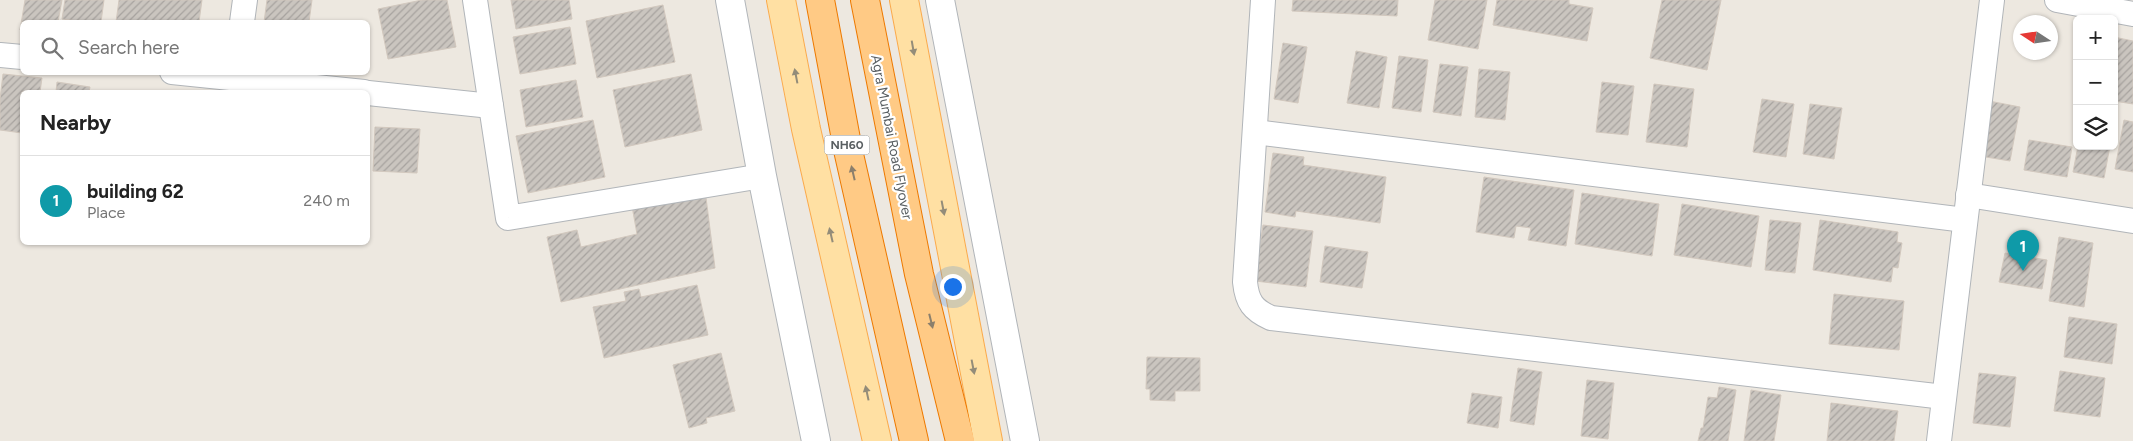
<!DOCTYPE html>
<meta charset="utf-8">
<style>
body{margin:0;font-family:Figtree,sans-serif;background:#f2f2f2;color:#222}
.controls{position:absolute;right:15px;top:15px;display:grid;overflow:hidden;border-radius:8px;box-shadow:0 1px 4px #0004}
.controls button{width:45px;height:45px;display:grid;place-items:center;padding:0;border:0;border-bottom:1px solid #e0e0e0;background:#fff;color:#222;font:25px sans-serif}
.compass{position:absolute;left:2013px;top:15px;width:45px;height:45px;border-radius:50%;background:#fff;box-shadow:0 1px 4px #0004;rotate:282deg}
.you{position:absolute;left:952px;top:286px;width:18px;height:18px;margin:-12px;border:4px solid #fff;border-radius:50%;background:#1a73e8;box-shadow:0 0 0 8px #1a73e833}
.badge{display:grid;place-items:center;width:32px;height:32px;border-radius:50%;background:#f41f34;color:#fff;font-size:16px;font-weight:700}
.pin{position:absolute;translate:-50% -41px;filter:drop-shadow(0 1px 2px #0008)}
.pin::after{content:'';position:absolute;top:26px;width:18px;height:15px;background:inherit;clip-path:polygon(0 0,100% 0,50% 100%)}
.list{margin:0;padding:0;list-style:none}
h2{display:flex;justify-content:space-between;align-items:center;height:65px;margin:0;padding:0 20px;font-size:21px}
h2 small{font-size:16px;font-weight:400;color:#767676}
.list li{display:grid;grid-template-columns:32px 1fr auto;gap:15px;align-items:center;box-sizing:border-box;height:90px;padding:0 20px;border-top:1px solid #e0e0e0}
.list b{display:block;font-size:19px;white-space:nowrap}
.list p{margin:0;font-size:16px;white-space:nowrap;color:#767676}
.list em{font-size:16px;font-style:normal;color:#767676}
.icon{flex:none;width:28px;height:28px;fill:none;stroke:currentColor;stroke-width:2;stroke-linecap:round;stroke-linejoin:round}
.map{position:relative;flex:none;width:2133px;height:441px;overflow:hidden}
.search{position:absolute;background:#fff;box-shadow:0 1px 4px #0004;left:20px;top:20px;width:350px;height:55px;display:flex;align-items:center;gap:12px;box-sizing:border-box;padding:0 18px;border-radius:8px;color:#767676;font-size:19px}
.panel{position:absolute;background:#fff;box-shadow:0 1px 4px #0004;left:20px;top:90px;width:350px;height:155px;border-radius:8px}
.map>svg:first-child{display:block}
.building{fill:url(#building-hatch);stroke:#d2c8be}
.lines{fill:none;stroke-linecap:round;stroke-linejoin:round}
.minor-casing{stroke:#b1b5b9;stroke-width:26}
.tertiary-casing{stroke:#b1b5b9;stroke-width:30}
.primary-casing{stroke:#fbaa4c;stroke-width:30}
.motorway-casing{stroke:#ed7900;stroke-width:30}
.minor{stroke:#fff;stroke-width:24}
.tertiary{stroke:#fff;stroke-width:28}
.primary{stroke:#ffe0a3;stroke-width:28}
.motorway{stroke:#ffca85;stroke-width:28}
.oneway{fill:#938c79}
.oneway2{fill:#8b7f6c}
.labels{text-anchor:middle;stroke-width:4.5;stroke-linejoin:round;paint-order:stroke}
.shield{fill:#fff;stroke:#8b8f91;stroke-width:1}
.shield-label{font-size:12px;font-weight:bold;fill:#595f62}
.street-label{font-size:14px;fill:#595f62;stroke:#fff}
</style>
<div class="map">
<svg width="2133" height="441" viewBox="0 0 2133 441">
<defs>
<pattern id="building-hatch" width="6" height="6" patternUnits="userSpaceOnUse" patternTransform="scale(1.25)"><rect width="6" height="6" fill="#cac5bf"/><path d="M-1 1l2-2M0 6l6-6M5 7l2-2" fill="none" stroke="#a7a39f"/></pattern>
</defs>
<rect width="100%" height="100%" fill="#ede8e0"/>
<g class="building">
<path d="M25 0H62L58 22H22V30H20Z"/>
<path d="M65 0H104L101 22H85L62 19Z"/>
<path d="M119 0H202L199 22H116Z"/>
<path d="M267 0H312L309 22H264Z"/>
<path d="M422 0H447L456 47 388 59 378 9Z"/>
<path d="M511 0H569L572 19 516 29Z"/>
<path d="M1293 0H1398L1397 16 1292 11Z"/>
<path d="M1435 0H1487L1478 49 1428 40Z"/>
<path d="M1497 0H1569V4L1593 8 1587 41 1493 25Z"/>
<path d="M1662 0H1721L1707 70 1650 58Z"/>
<path d="M663 5 675 62 597 78 586 21Z"/>
<path d="M570 27 576 64 520 74 513 37Z"/>
<path d="M2114 37 2133 41V104L2114 101Z"/>
<path d="M1283 43 1307 47 1298 103 1274 99Z"/>
<path d="M1356 51 1387 57 1379 108 1347 103Z"/>
<path d="M1399 56 1428 60 1421 112 1392 108Z"/>
<path d="M1440 64 1468 67 1461 116 1433 112Z"/>
<path d="M1479 69 1510 72 1505 120 1475 117Z"/>
<path d="M3 74 42 78 40 92H22V133L0 130V99Z"/>
<path d="M691 74 702 130 625 147 613 90Z"/>
<path d="M576 80 583 117 526 127 520 90Z"/>
<path d="M57 82 90 87 89 92H56Z"/>
<path d="M1602 82 1634 86 1628 135 1596 132Z"/>
<path d="M1654 84 1694 89 1687 147 1646 142Z"/>
<path d="M1762 99 1794 104 1786 157 1753 152Z"/>
<path d="M1989 101 2020 107 2010 161 1980 156Z"/>
<path d="M1810 104 1842 108 1834 159 1803 154Z"/>
<path d="M593 120 605 177 528 193 516 136Z"/>
<path d="M2124 120 2133 122V172L2115 169Z"/>
<path d="M375 127 420 129 417 173 373 171Z"/>
<path d="M2029 140 2072 147 2067 177 2024 170Z"/>
<path d="M2078 146H2110L2104 178 2073 172Z"/>
<path d="M1273 153 1304 157 1303 165 1386 177 1380 223 1296 211 1295 217 1265 212Z"/>
<path d="M1484 177 1574 190 1566 246 1528 240 1531 228 1516 226 1514 238 1476 232Z"/>
<path d="M704 182 715 268 561 302 547 237 577 230 581 247 637 234 630 195Z"/>
<path d="M1582 193 1659 204 1652 256 1575 244Z"/>
<path d="M1682 204 1759 216 1751 267 1674 255Z"/>
<path d="M1770 220 1801 223 1795 273 1765 270Z"/>
<path d="M1820 220 1898 232 1897 242 1902 243 1898 268 1893 267 1891 282 1813 270Z"/>
<path d="M1263 225 1313 231 1306 287 1255 281Z"/>
<path d="M2059 237 2093 243 2084 307 2049 301Z"/>
<path d="M1325 246 1368 252 1362 288 1320 282Z"/>
<path d="M2005 253 2047 260 2042 289 1999 282Z"/>
<path d="M697 285 708 335 604 358 593 307 626 301 624 292 639 289 641 297Z"/>
<path d="M1834 294 1904 301 1899 350 1829 344Z"/>
<path d="M2069 317 2117 324 2112 364 2064 357Z"/>
<path d="M721 353 735 411 706 418 707 423 689 428 673 365Z"/>
<path d="M1147 357 1200 358V391H1175V401L1150 400V389H1146Z"/>
<path d="M1518 368 1542 372 1534 425 1510 421Z"/>
<path d="M2060 371 2105 378 2100 417 2054 411Z"/>
<path d="M1979 373 2016 377 2010 427 1973 423Z"/>
<path d="M1587 380 1614 383 1608 439 1581 436Z"/>
<path d="M1719 387 1736 390 1728 441H1698L1701 428H1703L1708 397 1717 398Z"/>
<path d="M1751 390 1781 395 1774 441H1744Z"/>
<path d="M1472 393 1502 397 1498 428 1467 423Z"/>
<path d="M1831 403 1898 411 1894 441H1827Z"/>
</g>
<g class="lines">
<defs>
<g id="minor">
<path d="M475 0 508 218 762 176"/>
<path d="M1263 0 1245 282C1247 302 1253 310 1271 318L1944 397"/>
<path d="M2057 0 2133 14"/>
<path d="M242 22 245 0"/>
<path d="M0 55 22 57"/>
<path d="M172 72 364 92"/>
<path d="M368 93 491 106"/>
<path d="M1255 132 1965 220"/>
<path d="M1968 195 2133 221"/>
<path d="M1939 441 1992 0"/>
</g>
<g id="tertiary">
<path d="M730 0 762 176 816 441"/>
<path d="M940 0 1025 441"/>
</g>
<g id="primary">
<path d="M781 0 806 129 877 441"/>
<path d="M904 0 988 441"/>
</g>
<g id="motorway">
<path d="M820 0 848 150 914 441"/>
<path d="M865 0 919 274 960 441"/>
</g>
</defs>
<use href="#minor" class="minor-casing"/>
<use href="#tertiary" class="tertiary-casing"/>
<use href="#primary" class="primary-casing"/>
<use href="#motorway" class="motorway-casing"/>
<use href="#minor" class="minor"/>
<use href="#tertiary" class="tertiary"/>
<use href="#primary" class="primary"/>
<use href="#motorway" class="motorway"/>
</g>
<defs><path id="oneway-solid" d="M-6-.8H1V-3.2L6.5 0L1 3.2V.8H-6Z" transform="scale(1.25)"/></defs>
<g class="oneway">
<use href="#oneway-solid" transform="translate(913 48) rotate(80)"/>
<use href="#oneway-solid" transform="translate(796 76) rotate(-101)"/>
<use href="#oneway-solid" transform="translate(943 208) rotate(79)"/>
<use href="#oneway-solid" transform="translate(831 235) rotate(-103)"/>
<use href="#oneway-solid" transform="translate(973 367) rotate(79)"/>
<use href="#oneway-solid" transform="translate(867 393) rotate(-102)"/>
</g>
<g class="oneway2">
<use href="#oneway-solid" transform="translate(853 173) rotate(-103)"/>
<use href="#oneway-solid" transform="translate(931 321) rotate(76)"/>
</g>
<g class="labels">
<rect class="shield" x="824.5" y="135.5" width="45" height="19" rx="4"/>
<g class="shield-label">
<text x="847" y="149">NH60</text>
</g>
<g class="street-label">
<text transform="translate(892 137) rotate(79)" y="5">Agra Mumbai Road Flyover</text>
</g>
</g>
</svg>
<div class="controls">
<button>+</button>
<button>−</button>
<button><svg class="icon" aria-label="layers" viewBox="0 0 24 24"><path d="M12 4l9 5-9 5-9-5zM3 14l9 5 9-5"/></svg></button>
</div>
<svg class="compass" viewBox="-18 -18 36 36"><path d="M0-13l5 13h-10z" fill="#e53935"/><path d="M0 13l5-13h-10z" fill="#767676"/></svg>
<div class="you"></div>
<div class="pin badge" style="left:2023px;top:271px;background:#0f9aa8">1</div>
<div class="search"><svg class="icon" aria-label="search" viewBox="0 0 24 24"><circle cx="10" cy="10" r="6"/><path d="M15 15l6 6"/></svg>Search here</div>
<section class="panel">
<h2>Nearby<small></small></h2>
<ul class="list">
<li><span class="badge" style="background:#0f9aa8">1</span><div><b>building 62</b><p>Place</p></div><em>240 m</em></li>
</ul>
</section>
</div>
